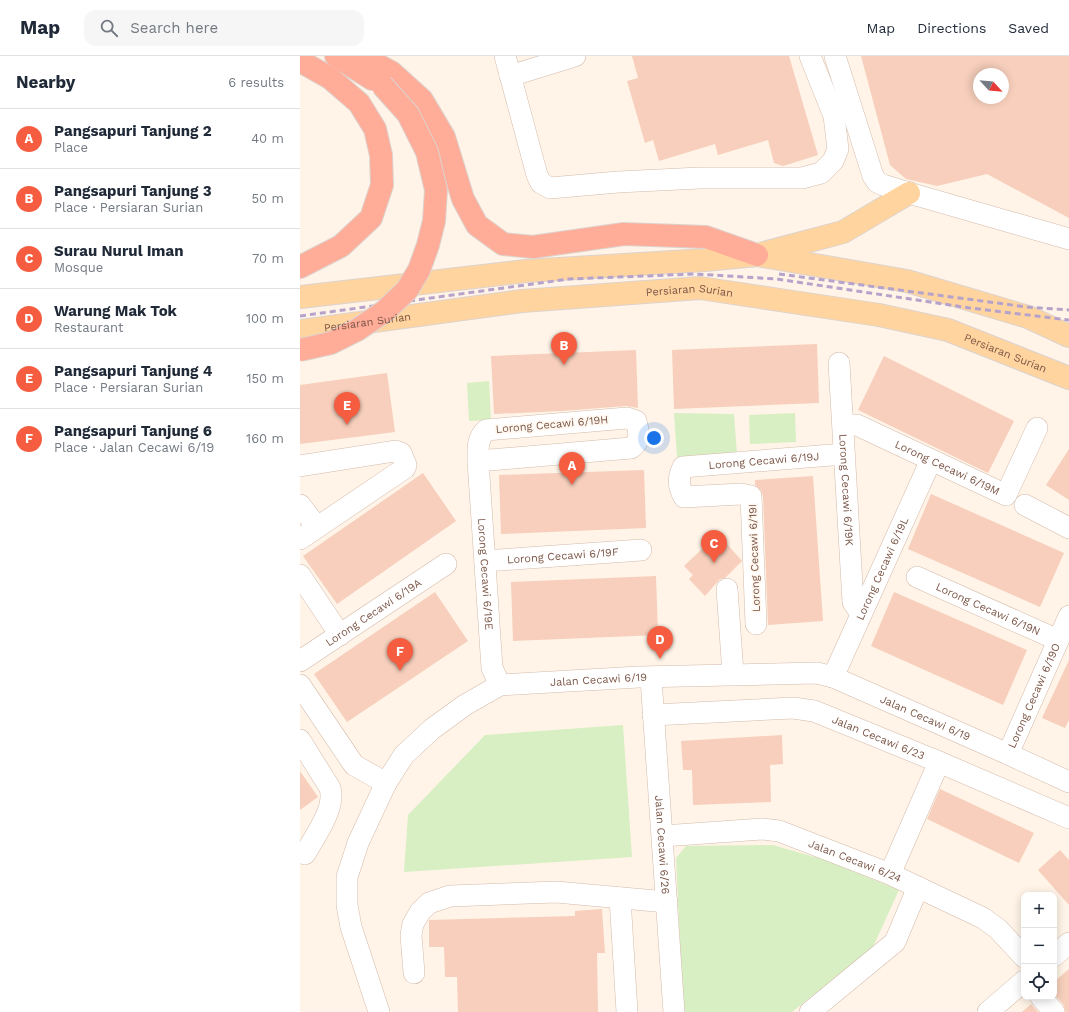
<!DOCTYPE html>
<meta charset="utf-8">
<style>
body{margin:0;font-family:"Work Sans",sans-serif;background:#f6f6f7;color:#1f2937}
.controls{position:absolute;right:12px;bottom:12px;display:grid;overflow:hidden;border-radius:8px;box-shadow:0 2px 10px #0003}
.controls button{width:36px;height:36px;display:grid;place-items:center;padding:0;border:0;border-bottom:1px solid #e0e1e3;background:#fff;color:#1f2937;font:20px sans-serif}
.compass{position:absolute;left:673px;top:12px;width:36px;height:36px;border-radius:50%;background:#fff;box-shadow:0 2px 10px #0003;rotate:116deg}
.you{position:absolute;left:354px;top:382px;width:14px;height:14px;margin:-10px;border:3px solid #fff;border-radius:50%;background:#1a73e8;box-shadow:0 0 0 6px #1a73e833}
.badge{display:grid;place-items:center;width:26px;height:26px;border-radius:50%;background:#f55c40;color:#fff;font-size:13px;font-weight:700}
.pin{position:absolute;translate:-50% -33px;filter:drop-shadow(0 1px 2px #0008)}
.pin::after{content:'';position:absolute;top:21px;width:14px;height:12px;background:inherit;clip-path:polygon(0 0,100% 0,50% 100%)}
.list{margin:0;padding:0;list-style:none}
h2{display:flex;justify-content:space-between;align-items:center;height:52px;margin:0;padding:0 16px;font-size:17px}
h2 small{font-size:13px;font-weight:400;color:#747a83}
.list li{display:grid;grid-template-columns:26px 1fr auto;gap:12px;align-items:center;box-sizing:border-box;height:60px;padding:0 16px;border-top:1px solid #e0e1e3}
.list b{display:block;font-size:15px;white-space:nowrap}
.list p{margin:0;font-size:13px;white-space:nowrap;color:#747a83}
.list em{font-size:13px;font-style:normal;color:#747a83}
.icon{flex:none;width:22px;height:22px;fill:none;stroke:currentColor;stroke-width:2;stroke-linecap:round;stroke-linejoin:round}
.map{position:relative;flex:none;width:769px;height:956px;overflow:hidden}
header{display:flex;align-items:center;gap:24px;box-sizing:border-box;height:56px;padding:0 20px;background:#fff;border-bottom:1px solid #e0e1e3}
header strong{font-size:19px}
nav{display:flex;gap:22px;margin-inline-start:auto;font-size:14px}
.search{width:280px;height:36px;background:#f6f6f7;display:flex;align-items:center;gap:10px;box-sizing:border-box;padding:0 14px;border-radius:12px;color:#747a83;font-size:15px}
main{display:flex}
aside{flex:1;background:#fff}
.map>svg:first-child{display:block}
.green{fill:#d8efc3}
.building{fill:#f7cfbc;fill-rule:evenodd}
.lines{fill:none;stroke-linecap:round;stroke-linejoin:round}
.minor-casing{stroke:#d3baab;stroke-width:22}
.major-casing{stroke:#ddd3cf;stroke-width:24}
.highway-casing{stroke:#ddd3cf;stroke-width:24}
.minor{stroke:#fff;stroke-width:21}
.major{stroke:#ffd49e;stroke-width:22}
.highway{stroke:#ffac98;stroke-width:22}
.rail{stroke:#b6a3cb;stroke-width:3;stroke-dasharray:6 4;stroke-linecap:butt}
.highway-bridge-casing{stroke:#ddd3cf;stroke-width:24;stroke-linecap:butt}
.highway-bridge{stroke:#ffac98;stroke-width:22}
.labels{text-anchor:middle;stroke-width:3.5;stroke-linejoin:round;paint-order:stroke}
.street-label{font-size:11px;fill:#7c5748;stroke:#fff8f0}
</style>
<header>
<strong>Map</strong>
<div class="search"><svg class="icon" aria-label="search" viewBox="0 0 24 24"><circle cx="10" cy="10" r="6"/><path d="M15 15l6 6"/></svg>Search here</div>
<nav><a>Map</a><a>Directions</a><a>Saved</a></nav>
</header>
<main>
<aside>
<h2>Nearby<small>6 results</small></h2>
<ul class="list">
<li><span class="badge">A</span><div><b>Pangsapuri Tanjung 2</b><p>Place</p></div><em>40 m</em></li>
<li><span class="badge">B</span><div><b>Pangsapuri Tanjung 3</b><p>Place · Persiaran Surian</p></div><em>50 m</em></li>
<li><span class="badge">C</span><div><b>Surau Nurul Iman</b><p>Mosque</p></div><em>70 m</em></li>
<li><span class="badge">D</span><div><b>Warung Mak Tok</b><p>Restaurant</p></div><em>100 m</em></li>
<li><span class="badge">E</span><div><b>Pangsapuri Tanjung 4</b><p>Place · Persiaran Surian</p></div><em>150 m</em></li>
<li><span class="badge">F</span><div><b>Pangsapuri Tanjung 6</b><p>Place · Jalan Cecawi 6/19</p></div><em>160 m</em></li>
</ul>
</aside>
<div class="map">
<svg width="769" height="956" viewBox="0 0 769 956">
<rect width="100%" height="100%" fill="#fff4e7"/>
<g class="green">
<path d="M189 325 191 364 169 365 167 327Z"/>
<path d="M374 357 434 358 437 398 377 401Z"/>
<path d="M495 357 496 386 450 388 449 359Z"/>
<path d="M323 669 332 801 104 816 108 759 185 679Z"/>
<path d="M473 789 525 804 599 834 573 891 492 956H383L376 802 386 790Z"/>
</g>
<g class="building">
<path d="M332 0H489L518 99 483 110 474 107 468 84 418 99 415 88 359 105 353 84 345 87 327 25 338 22Z"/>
<path d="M561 0H769V162L687 118 637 130 606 123 590 109ZM679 18H703V42H679Z"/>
<path d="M517 288 519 347 374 353 372 294Z"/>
<path d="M336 294 338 352 326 350 262 355 194 358 191 300Z"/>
<path d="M584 300 714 365 688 417 558 354Z"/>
<path d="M87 317 95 376 0 388V329Z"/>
<path d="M769 393V444L746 429Z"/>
<path d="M344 414 346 472 201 478 199 419Z"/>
<path d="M123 417 156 465 37 548 3 500Z"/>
<path d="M513 420 523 565 468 569 463 440 461 434 455 429V424Z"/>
<path d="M631 438 764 497 740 551 608 493Z"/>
<path d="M418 478 442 505 425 522 420 523 405 540 389 523 393 519 384 510Z"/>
<path d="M356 520 358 579 213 585 211 526Z"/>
<path d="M135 536 168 585 47 666 14 618Z"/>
<path d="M594 536 727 594 703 649 571 590Z"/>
<path d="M769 604V664L765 672 742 662Z"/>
<path d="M482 679 483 708 470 709 471 746 393 749 392 714H383L381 685Z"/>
<path d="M0 715 18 741 0 754Z"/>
<path d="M640 733 734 777 719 807 627 763Z"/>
<path d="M760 794 769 804V849L738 814Z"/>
<path d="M302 853 305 897H297L298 956H158L157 921H145L144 891H129V864L275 860V855Z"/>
<path d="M769 913V956H766L763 948 754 938V926Z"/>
<path d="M731 948 738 956H722Z"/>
</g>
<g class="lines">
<defs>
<g id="minor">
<path d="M205 0 237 119 241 127 250 132 318 126 400 122H502L521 117 533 105 538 93 534 60 510 0"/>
<path d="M535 0 573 120 577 126 583 129 609 137 769 183"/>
<path d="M210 20 275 0"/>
<path id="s1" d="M539 307 553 546 561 558"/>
<path id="s2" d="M543 369H557L706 439 737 372"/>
<path id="s3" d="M178 405 331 392C342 384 339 377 336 365L327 362 186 374C177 383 178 392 178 405L192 612 200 629"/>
<path d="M0 410 95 395 101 397 106 409 105 412 0 483"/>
<path d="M0 449 17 471"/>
<path d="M725 449 769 472"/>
<path id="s4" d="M185 505 341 494"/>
<path d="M0 519 40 579"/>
<path id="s5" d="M617 521 758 584"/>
<path d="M427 533 433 618"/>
<path id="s6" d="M456 568 451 440 441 438 384 441C378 431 378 421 383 411L544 398"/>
<path id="s7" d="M0 605 146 508"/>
<path id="s8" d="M533 621 631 404"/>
<path id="s9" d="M351 622 374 956"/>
<path d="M0 629 54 709 86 727"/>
<path id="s10" d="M353 659 493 652 514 655 639 706 769 762"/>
<path d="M0 684 30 732C36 752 15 780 5 798"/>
<path id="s11" d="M708 698 769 560"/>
<path id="s12" d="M363 780 462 773 479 775 590 818 683 862 698 873 724 901"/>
<path d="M590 818 639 706"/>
<path d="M320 842 327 956"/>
<path d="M754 900 769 887"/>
<path d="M114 917 111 879 113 868 120 856 129 847 150 840 256 836 367 846"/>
<path d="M741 941 754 956"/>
<path id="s13" d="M79 956 51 871 47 849V821L58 787 86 727 104 699 132 673 165 649 200 629 339 621 517 617 533 621 708 698 769 726"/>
<path d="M510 956 595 886 618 831"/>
<path d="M688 956 724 925"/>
</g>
<g id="major">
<path d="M464 197 543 176 609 137"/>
<path d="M0 241 226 215 405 204 457 199 607 225 728 261 769 280"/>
<path id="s14" d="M0 275 222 245 400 232 579 259 648 274 769 322"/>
</g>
<g id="highway">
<path d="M36 0 72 23"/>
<path d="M61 0 91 16 122 44 144 81 163 143 177 169 203 188 233 191 324 178 406 181 457 199"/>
<path d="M0 5 30 22 59 47 75 73 81 99 82 129 71 162 41 190 0 211"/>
</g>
</defs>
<use href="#minor" class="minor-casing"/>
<use href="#major" class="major-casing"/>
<use href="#highway" class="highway-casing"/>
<use href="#minor" class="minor"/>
<use href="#major" class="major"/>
<use href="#highway" class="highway"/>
<g class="rail">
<path d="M479 218 727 251 769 254"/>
<path d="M0 260 269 223 395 218 477 223 670 252 769 264"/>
</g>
<defs>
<path id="highway-bridge" d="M0 294 31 287 57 274 85 255 107 234 119 214 128 189 134 165 136 134 127 96 108 58 82 29"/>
</defs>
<use href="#highway-bridge" class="highway-bridge-casing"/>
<use href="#highway-bridge" class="highway-bridge"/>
</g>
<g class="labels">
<g class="street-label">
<text dy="4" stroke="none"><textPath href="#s14" startOffset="392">Persiaran Surian</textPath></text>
<text dy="4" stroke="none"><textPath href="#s14" startOffset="68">Persiaran Surian</textPath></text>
<text dy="4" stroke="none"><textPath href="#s14" startOffset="716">Persiaran Surian</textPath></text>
<text transform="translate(252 368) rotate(-5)" y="4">Lorong Cecawi 6/19H</text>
<text dy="4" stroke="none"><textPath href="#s6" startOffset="308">Lorong Cecawi 6/19J</textPath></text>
<text dy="4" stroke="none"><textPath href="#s2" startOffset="114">Lorong Cecawi 6/19M</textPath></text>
<text dy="4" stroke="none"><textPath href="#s1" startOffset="127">Lorong Cecawi 6/19K</textPath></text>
<text dy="4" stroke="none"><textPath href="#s4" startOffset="78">Lorong Cecawi 6/19F</textPath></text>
<text transform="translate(454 502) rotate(-92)" y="4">Lorong Cecawi 6/19I</text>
<text dy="4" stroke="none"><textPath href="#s8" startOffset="119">Lorong Cecawi 6/19L</textPath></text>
<text dy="4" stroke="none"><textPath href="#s3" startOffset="481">Lorong Cecawi 6/19E</textPath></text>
<text dy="4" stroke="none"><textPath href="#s5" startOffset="78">Lorong Cecawi 6/19N</textPath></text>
<text dy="4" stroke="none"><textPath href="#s7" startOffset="88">Lorong Cecawi 6/19A</textPath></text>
<text dy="4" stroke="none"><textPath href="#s13" startOffset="493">Jalan Cecawi 6/19</textPath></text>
<text dy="4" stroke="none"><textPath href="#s11" startOffset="64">Lorong Cecawi 6/19O</textPath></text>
<text dy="4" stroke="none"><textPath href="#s13" startOffset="829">Jalan Cecawi 6/19</textPath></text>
<text dy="4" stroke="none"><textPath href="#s10" startOffset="231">Jalan Cecawi 6/23</textPath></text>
<text dy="4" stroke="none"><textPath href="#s9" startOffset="167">Jalan Cecawi 6/26</textPath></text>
<text dy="4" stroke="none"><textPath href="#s12" startOffset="198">Jalan Cecawi 6/24</textPath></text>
</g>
</g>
</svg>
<div class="controls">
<button>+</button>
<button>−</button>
<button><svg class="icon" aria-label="locate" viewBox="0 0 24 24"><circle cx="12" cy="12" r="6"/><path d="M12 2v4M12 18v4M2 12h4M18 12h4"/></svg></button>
</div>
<svg class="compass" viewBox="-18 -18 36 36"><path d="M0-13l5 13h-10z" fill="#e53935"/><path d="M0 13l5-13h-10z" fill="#747a83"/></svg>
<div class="you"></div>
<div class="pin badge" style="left:272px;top:429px">A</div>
<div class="pin badge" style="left:264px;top:309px">B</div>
<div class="pin badge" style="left:414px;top:507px">C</div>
<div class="pin badge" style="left:360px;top:603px">D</div>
<div class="pin badge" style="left:47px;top:369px">E</div>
<div class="pin badge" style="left:100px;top:615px">F</div>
</div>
</main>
